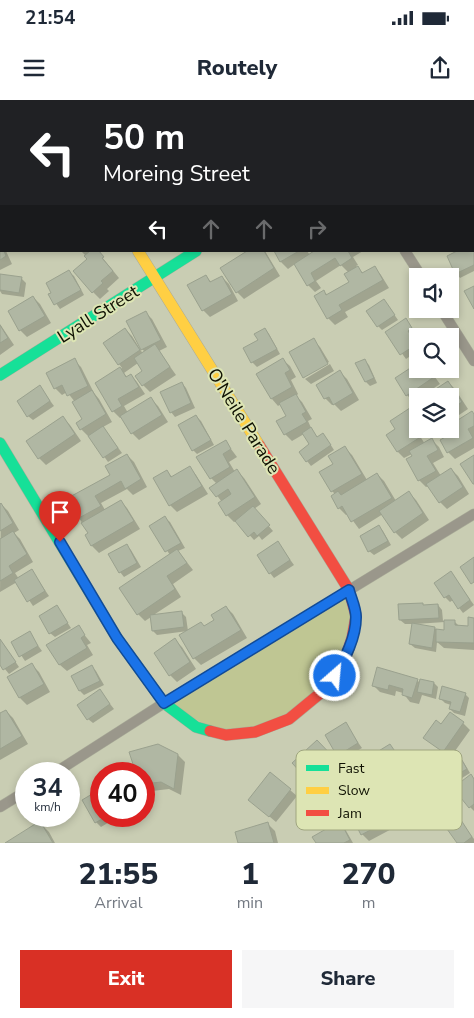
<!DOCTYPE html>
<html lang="en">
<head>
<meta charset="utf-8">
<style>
  :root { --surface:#fff; --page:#f6f6f7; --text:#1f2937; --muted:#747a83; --accent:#d93025 }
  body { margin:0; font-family:"Nunito Sans",sans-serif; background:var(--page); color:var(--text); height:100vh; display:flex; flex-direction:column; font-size:19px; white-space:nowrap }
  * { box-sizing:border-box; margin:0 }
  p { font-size:16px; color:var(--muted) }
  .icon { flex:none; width:28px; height:28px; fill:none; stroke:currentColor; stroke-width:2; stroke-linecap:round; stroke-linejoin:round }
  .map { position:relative; height:743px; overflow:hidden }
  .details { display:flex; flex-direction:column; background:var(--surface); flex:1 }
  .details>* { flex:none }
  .guide { position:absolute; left:0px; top:0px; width:475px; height:152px; box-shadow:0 2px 8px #0003; background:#202124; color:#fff; overflow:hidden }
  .controls { position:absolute; left:409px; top:168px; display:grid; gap:10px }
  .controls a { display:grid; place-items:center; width:50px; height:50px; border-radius:0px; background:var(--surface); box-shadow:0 2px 8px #0003; font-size:25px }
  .speed { position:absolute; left:15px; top:662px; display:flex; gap:10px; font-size:25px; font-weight:700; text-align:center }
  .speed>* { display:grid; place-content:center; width:65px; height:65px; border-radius:50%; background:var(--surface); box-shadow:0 2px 8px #0003; line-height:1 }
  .speed small { font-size:12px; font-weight:400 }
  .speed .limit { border:8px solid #d22; background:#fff; color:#111 }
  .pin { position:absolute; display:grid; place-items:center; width:42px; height:42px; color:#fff; margin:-51px -21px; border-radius:50% 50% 50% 0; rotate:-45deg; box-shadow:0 0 5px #0007 }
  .pin .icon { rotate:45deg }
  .me { position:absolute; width:55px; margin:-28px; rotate:27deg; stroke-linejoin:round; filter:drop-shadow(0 0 4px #0008) }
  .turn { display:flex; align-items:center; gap:18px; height:105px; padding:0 20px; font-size:22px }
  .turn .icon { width:65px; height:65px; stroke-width:2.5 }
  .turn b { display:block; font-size:35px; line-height:42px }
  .lanes { display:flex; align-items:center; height:48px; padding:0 20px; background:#0003; justify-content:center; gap:25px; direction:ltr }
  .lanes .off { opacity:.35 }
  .eta { display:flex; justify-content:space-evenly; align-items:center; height:85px; text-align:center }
  .eta b { font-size:30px; font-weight:800; line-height:35px }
  .button { display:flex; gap:10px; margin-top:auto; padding:10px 20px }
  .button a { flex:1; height:58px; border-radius:0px; background:var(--accent); color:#fff; font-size:20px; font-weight:800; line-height:58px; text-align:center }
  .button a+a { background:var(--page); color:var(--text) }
  .status { display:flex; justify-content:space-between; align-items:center; height:35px; padding:0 25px; background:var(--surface); direction:ltr }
  .status svg { height:14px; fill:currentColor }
  header { display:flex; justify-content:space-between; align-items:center; height:65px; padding:0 20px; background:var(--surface); font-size:22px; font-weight:800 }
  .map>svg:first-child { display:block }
  .green { fill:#bfc693 }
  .shadow { fill:#0003; fill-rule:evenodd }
  .building { fill:#b0b7a3; stroke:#9aa18e }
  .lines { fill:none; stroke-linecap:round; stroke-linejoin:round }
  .street-casing { stroke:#aaac99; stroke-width:11 }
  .fast-casing { stroke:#aaac99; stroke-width:12 }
  .slow-casing { stroke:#aaac99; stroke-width:12 }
  .jam-casing { stroke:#aaac99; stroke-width:12 }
  .street { stroke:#9a978b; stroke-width:10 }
  .fast { stroke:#16e098; stroke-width:11 }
  .slow { stroke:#ffcf43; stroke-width:11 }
  .jam { stroke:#f24e42; stroke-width:11 }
  .route-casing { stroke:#114b97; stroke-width:12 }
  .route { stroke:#1a73e8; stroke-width:9 }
  .labels { text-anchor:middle; stroke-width:4; stroke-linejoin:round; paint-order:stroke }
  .street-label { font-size:18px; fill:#0f1102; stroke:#dde5b4 }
  .key { fill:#dde5b4; stroke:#9fa57f; stroke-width:1 }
  .key-label { font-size:14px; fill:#0f1102 }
</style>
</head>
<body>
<div class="status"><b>21:54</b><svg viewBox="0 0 49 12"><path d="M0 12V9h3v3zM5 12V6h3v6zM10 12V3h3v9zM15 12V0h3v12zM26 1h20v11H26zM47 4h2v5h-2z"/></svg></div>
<header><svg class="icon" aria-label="menu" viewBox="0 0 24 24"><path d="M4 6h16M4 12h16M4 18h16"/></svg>Routely<svg class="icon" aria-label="share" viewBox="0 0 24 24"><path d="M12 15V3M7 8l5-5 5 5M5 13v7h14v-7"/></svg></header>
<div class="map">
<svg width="474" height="743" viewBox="0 0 474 743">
  <rect width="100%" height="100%" fill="#c9cdb3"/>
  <path class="green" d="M349 490 356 516 346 556 289 619 226 635 164 603Z"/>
  <path class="shadow" d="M91 0H117L118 1H89Z
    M373 0H411L409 1Z
    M0 28H1V49L0 47Z
    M1 77V118L0 117Z
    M0 142 1 151H6L12 164 0 170Z
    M474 146V171L460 178 456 173 474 151Z
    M81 151H97L119 178 107 189 109 191 100 199 93 192 89 159Z
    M249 151H265L280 176 244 199 237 192Z
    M275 151H307L310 155 316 151H363L353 157 358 165 356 166 364 174 375 168 381 175 389 188 345 212 348 217 335 225 328 218 324 192 328 195 350 183 349 173 341 165 316 181 321 188 315 192 308 185 295 164 288 169 281 162Z
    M69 172 74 176 84 195 60 209 50 195Z
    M0 175 21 178 26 183 24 197 2 194 0 191Z
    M206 176 212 183 222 177 229 184 238 201 210 217 203 210Z
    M33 197 40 204 51 223 27 237 20 230 9 212Z
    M384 200 398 220 382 230 378 226Z
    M145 212 152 219 167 247 159 251 176 275 150 292 143 285 144 272 138 263 124 273 127 277 131 275 137 282 145 294 124 306 128 313 151 299 158 306 168 322 139 340 132 333 122 317 120 318 113 311 96 283 122 268 119 264 125 229 132 236 143 254 145 252 142 249Z
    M406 220 416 233 411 236 418 245V251L406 259 387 233Z
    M0 224 14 245 0 255Z
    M265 229 269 234 280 254 257 267 252 262Z
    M313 240 320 247 329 262 305 276V278L290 253Z
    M74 260 81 267 94 293 99 299 112 322 103 327 122 353 108 362 89 335 88 336 81 329 83 319 75 302 67 292 62 295 55 288Z
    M283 260 290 266 296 277 291 280 298 294 296 296 302 302 312 319 308 321 312 330 318 338 327 339 334 350 311 366 307 361 311 344 304 334 292 341 285 334 288 316 281 304 278 306 272 299Z
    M364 260 369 265 377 283 370 286 366 282 357 264Z
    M330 264 334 271 311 284 305 279Z
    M418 269H429L440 284 422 296H418V299L414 302 407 295Z
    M340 272 347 279 359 300 341 311 334 304 332 305 325 298Z
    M448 282 455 289 468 309 450 321V296H427Z
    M182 283 186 288 195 308 175 317 171 312Z
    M40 287 54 306 33 320 28 316Z
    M418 312V328L416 330 425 344 432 340 439 347 444 357 433 363 441 376 451 369 458 376 469 394 447 409 440 402 429 386 426 387 419 380 412 354 404 358 398 352 387 335Z
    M474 315V348L455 359 448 352 449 337 444 329H450V326Z
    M196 316 201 321 214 345 197 354 193 350Z
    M63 318 70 325 81 341 46 365 39 358Z
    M225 341 237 357 229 362 235 372 237 371 244 378 261 404 254 409 273 431 262 440 259 436 254 440 237 421 234 422 227 415 219 404 222 402 211 388 217 384 211 378Z
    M345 348 352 355 367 380 377 374 384 381 396 401 409 393 416 400 429 420 402 439 395 432 383 414 359 429 348 414 346 415 339 408 336 395 332 391 334 364Z
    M127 355 134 362 147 387 133 395 127 389 101 403 105 410 120 401 127 408 140 429 99 453 92 446 87 436 89 434 68 400 111 375Z
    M190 368 196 375 208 394 177 412 170 405 167 371 173 378Z
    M1 404 8 411 19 430 14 433 20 439 33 462 15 473 19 479 32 471 49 496 33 506 17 482 0 492Z
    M165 418 170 422 185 448 178 451 193 470 173 484 181 497 152 516 181 512 186 517 188 531 157 535 153 531 151 517 145 521 138 514 121 489 170 455 151 426Z
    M379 427 383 431 391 445 374 455 369 451Z
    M278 443 294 465 274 478 270 473Z
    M127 446 131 450 141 467 124 477 120 472Z
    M451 473 474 505 463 513 453 500 450 502 445 497 436 483Z
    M422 504 425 506 438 505 442 510 443 521H454L460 527H469L474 519V550L444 548 437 542 436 552 415 548 410 544 414 524H405L400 520ZM445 522V531L437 530 435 528 415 524Z
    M57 507 71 528 55 537 50 533Z
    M226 507 233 514 247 538 201 565 194 558 205 527 216 520Z
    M78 527 91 543 87 545 93 555 67 571 60 565 48 545Z
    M29 533 42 551 25 561 13 543Z
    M0 539 19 567 9 574 0 563Z
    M175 540 182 547 196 569 177 582 170 575Z
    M32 565 39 572 50 592 27 605 20 598 9 578Z
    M92 567 96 571 104 585 84 595 80 591Z
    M417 580 420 583H434L438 587 436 599 422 595 419 604 410 602 403 593 396 591 395 596 380 592 373 585Z
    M100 591 114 609 93 623 88 619Z
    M465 594 469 598 465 616 454 613 450 609 451 605 445 603 440 598Z
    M6 611 13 618 28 644 0 660V615Z
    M463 623 470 630 455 651 460 656 470 673 454 683 450 678 451 663 446 655 425 637 441 626Z
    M345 624 362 648 343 659 338 655Z
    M317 641 347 673 324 695 294 663Z
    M394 650 410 674 400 681 396 677Z
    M178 655 185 662 181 695 169 689 152 691 145 684 144 674Z
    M433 678 440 685 448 699 369 741 362 734Z
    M474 679V711L470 707Z
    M144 689 149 697 144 700Z
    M290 690 297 696 276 722 250 700Z
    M99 691 101 693V716H116V718L101 727 96 722 84 700Z
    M126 716H135L129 720Z
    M460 721 474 739V743H458Z
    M40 723 49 732 55 743H7Z
    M340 723 344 727 353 743H317Z
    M268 724 275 731 278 743H240Z"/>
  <path class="building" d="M340 0H362L363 1H340Z
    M1 76V114H0V77Z
    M0 144 1 151H4L6 156 0 160Z
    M474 145V165L455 174 447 156 457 151H474Z
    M90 151H99L104 157 102 158 113 171 101 181 103 183 92 193 73 171 87 159 84 156Z
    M247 151H264L274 168 236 193 220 168Z
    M274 151H299L280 162Z
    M314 151H348L352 158 340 166 335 158 311 173 315 181 307 186 294 164Z
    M358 166 362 173 375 166 383 180 339 205 342 210 327 219 314 196 324 190 326 195 349 182 344 174Z
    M69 170 81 190 54 205 48 194 51 193 46 183Z
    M0 174 22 177 19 193 0 190Z
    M206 175 210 182 222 176 232 194 202 211 187 185Z
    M474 186V209L464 191Z
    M33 196 45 216 19 231 8 211Z
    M384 199 395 215 377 227 366 211Z
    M146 211 161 240 141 250 126 221Z
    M406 218 412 228 408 231 417 244 400 255 385 232Z
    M0 225 8 238 0 243Z
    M125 228 140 250 118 265 103 243Z
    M265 228 277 249 251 263 243 248 258 240 254 234Z
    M314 238 328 264 303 278 289 252Z
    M155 244 170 267 142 286 135 276 142 271 134 258Z
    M75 258 88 286 67 296 62 285 54 289 46 273Z
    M283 258 290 270 285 273 292 287 271 299 256 274Z
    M365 259 374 278 365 282 355 263Z
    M418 263V269H428L434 277 406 296 395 278Z
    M120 267 126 277 131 274 139 287 118 299 122 306 112 312 95 283Z
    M340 270 353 293 333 305 329 297 324 299 316 285Z
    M448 281 462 302 450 310V296H425Z
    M182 282 191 303 170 313 160 292Z
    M40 285 50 301 27 317 17 301Z
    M92 290 106 314 80 330 76 323 82 319 72 302Z
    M296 294 306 312 302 314 307 322 284 335 276 321 286 316 279 303Z
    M151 297 162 315 131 334 120 316Z
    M413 306 418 312V317L410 322 419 338 397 352 386 335 395 329 390 321Z
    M472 311 474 314V326L468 329 473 338 447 353 440 340 447 336 443 329H450V325Z
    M196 315 211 340 192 351 178 325Z
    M63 316 75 334 38 359 26 341Z
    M103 326 118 348 103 358 88 336Z
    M311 327 317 337 323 333 331 345 306 362 299 352 309 344 302 333Z
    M432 338 438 350 427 356 436 371 418 381 406 359 412 356 409 351Z
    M226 340 231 349 223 354 230 367 210 379 196 357Z
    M345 346 362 374 331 392 319 372 333 364 328 356Z
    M127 354 141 379 125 389 121 381 95 396 101 406 77 419 66 399 110 375 105 366Z
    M474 355V384H473L460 364Z
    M190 366 202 386 169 406 153 378 167 370 171 377Z
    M451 368 463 387 439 403 426 384Z
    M237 369 255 397 226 416 218 403 231 394 228 389 216 397 209 388Z
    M377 373 392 398 351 422 342 406 338 409 331 396 338 391 341 395Z
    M409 391 423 413 394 433 379 411Z
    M121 400 134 421 91 446 85 435 88 433 81 423Z
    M1 403 13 423 0 431V404Z
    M253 406 270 425 257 436 254 432 248 437 235 421Z
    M165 416 181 443 165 452 149 426Z
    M379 425 388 441 368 452 360 436Z
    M13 431 27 454 9 466 13 473 0 481V439Z
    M278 441 290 460 269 474 257 455Z
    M127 444 137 463 119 473 108 454Z
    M177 449 187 463 167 476 175 489 137 515 119 488Z
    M474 457V482L471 484 460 467Z
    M32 469 45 491 27 502 14 480Z
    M451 471 470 500 458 509 449 495 444 498 434 483Z
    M423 503V505L438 504 439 518 399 520 398 504Z
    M57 505 68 523 49 534 39 516Z
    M226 506 241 530 193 559 179 535 201 522 204 526 214 520 211 515Z
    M182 511 184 527 152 531 150 515Z
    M468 517 474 518V543L436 542V529L444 530V520H455V525L468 526Z
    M412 523 435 527 432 548 409 544Z
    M79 525 85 535 81 538 87 548 59 565 46 545Z
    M30 531 38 546 19 557 11 542Z
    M175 538 190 562 169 576 154 553Z
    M0 539 16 562 3 570 0 565Z
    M32 563 44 584 19 598 7 577Z
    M92 565 100 581 79 591 71 576Z
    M377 567 418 579 412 598 402 595 403 589 389 585 388 590 372 586Z
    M420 579 434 582 432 595 417 592Z
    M442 586 466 593 460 612 449 609 451 602 439 599Z
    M100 589 110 604 87 620 77 605Z
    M6 610 22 636 0 649V613Z
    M450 612 464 622 443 652 423 638 436 620 441 624Z
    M346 622 358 643 337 656 325 635Z
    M317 640 341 665 316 689 292 663Z
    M158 644 178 654 174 689 161 682 144 684V674H141L133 664 129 652Z
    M390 644 407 669 395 677 377 652Z
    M456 650 467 669 449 679 442 667 449 663 445 656Z
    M130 668 133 674H121Z
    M270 672 291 689 269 717 248 700Z
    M471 674 474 679V704L469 708 453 688Z
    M433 676 442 692 361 735 353 719Z
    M99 690 101 693V716H107L95 723 82 700Z
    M461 720 472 737 464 743H457L447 729Z
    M40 721 53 743H5Z
    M340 721 350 740 344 743H316L312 737Z
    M268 722 274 743H238L235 732Z"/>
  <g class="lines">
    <g class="street-casing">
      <path id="street" d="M42 0 43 1
        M310 0V1
        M435 1 437 0
        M405 151 421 176
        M441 209 474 261
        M53 674 164 603 474 414
        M0 707 26 691"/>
    </g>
    <g class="fast-casing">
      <path id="fast" d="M0 275 196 151
        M0 343 117 538 164 603 196 627 210 631"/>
    </g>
    <g class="slow-casing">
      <path id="slow" d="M138 151 259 345"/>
    </g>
    <g class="jam-casing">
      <path id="jam" d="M210 631 226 635 255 632 289 619 323 591 335 576 346 556 352 538 356 516 349 490 259 345"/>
    </g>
    <use href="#street" class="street"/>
    <use href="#fast" class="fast"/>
    <use href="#slow" class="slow"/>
    <use href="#jam" class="jam"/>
  </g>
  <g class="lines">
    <g class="route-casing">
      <path id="route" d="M60 442 117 538 164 603 349 490C351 498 356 508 356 517 356 538 345 558 335 576"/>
    </g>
    <use href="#route" class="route"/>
  </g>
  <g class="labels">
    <g class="street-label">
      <text transform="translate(98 214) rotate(-32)" y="6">Lyall Street</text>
      <text transform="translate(244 321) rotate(58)" y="6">O'Neile Parade</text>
    </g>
  </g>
  <rect x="296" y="650" width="166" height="80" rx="8" class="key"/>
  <rect x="306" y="665" width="23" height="6" fill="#16e098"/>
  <rect x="306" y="687" width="23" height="7" fill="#ffcf43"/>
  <rect x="306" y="710" width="23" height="6" fill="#f24e42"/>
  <g class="key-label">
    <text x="338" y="673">Fast</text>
    <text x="338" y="695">Slow</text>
    <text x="338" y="718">Jam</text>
  </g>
</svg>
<div class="controls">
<a><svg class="icon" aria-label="sound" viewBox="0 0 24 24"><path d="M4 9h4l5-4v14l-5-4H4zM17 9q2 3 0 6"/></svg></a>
<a><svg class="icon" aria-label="search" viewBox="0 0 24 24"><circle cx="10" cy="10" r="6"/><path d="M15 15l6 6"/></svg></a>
<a><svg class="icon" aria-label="layers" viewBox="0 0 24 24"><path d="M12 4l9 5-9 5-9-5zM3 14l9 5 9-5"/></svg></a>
</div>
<div class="speed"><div>34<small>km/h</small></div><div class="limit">40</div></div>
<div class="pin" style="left:60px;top:442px;background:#d93025"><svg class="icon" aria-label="arrive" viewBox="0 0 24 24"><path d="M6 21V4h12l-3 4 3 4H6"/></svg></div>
<svg class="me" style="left:335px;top:576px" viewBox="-20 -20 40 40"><circle r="17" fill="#1a73e8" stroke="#fff" stroke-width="3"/><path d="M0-11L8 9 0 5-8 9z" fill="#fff"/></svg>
<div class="guide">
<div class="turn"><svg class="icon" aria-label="left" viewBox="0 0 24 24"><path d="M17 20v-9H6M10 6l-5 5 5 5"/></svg><div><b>50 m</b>Moreing Street</div></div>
<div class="lanes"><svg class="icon" aria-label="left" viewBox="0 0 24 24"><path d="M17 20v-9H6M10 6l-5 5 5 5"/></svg><svg class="icon off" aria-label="ahead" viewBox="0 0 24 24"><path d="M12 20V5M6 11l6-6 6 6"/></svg><svg class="icon off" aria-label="ahead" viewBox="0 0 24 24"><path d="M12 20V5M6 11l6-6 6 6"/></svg><svg class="icon off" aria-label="right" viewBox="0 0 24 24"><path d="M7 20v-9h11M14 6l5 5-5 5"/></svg></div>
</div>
</div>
<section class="details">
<div class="eta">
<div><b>21:55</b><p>Arrival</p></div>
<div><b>1</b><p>min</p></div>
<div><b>270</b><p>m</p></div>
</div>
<div class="button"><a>Exit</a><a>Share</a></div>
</section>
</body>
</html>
